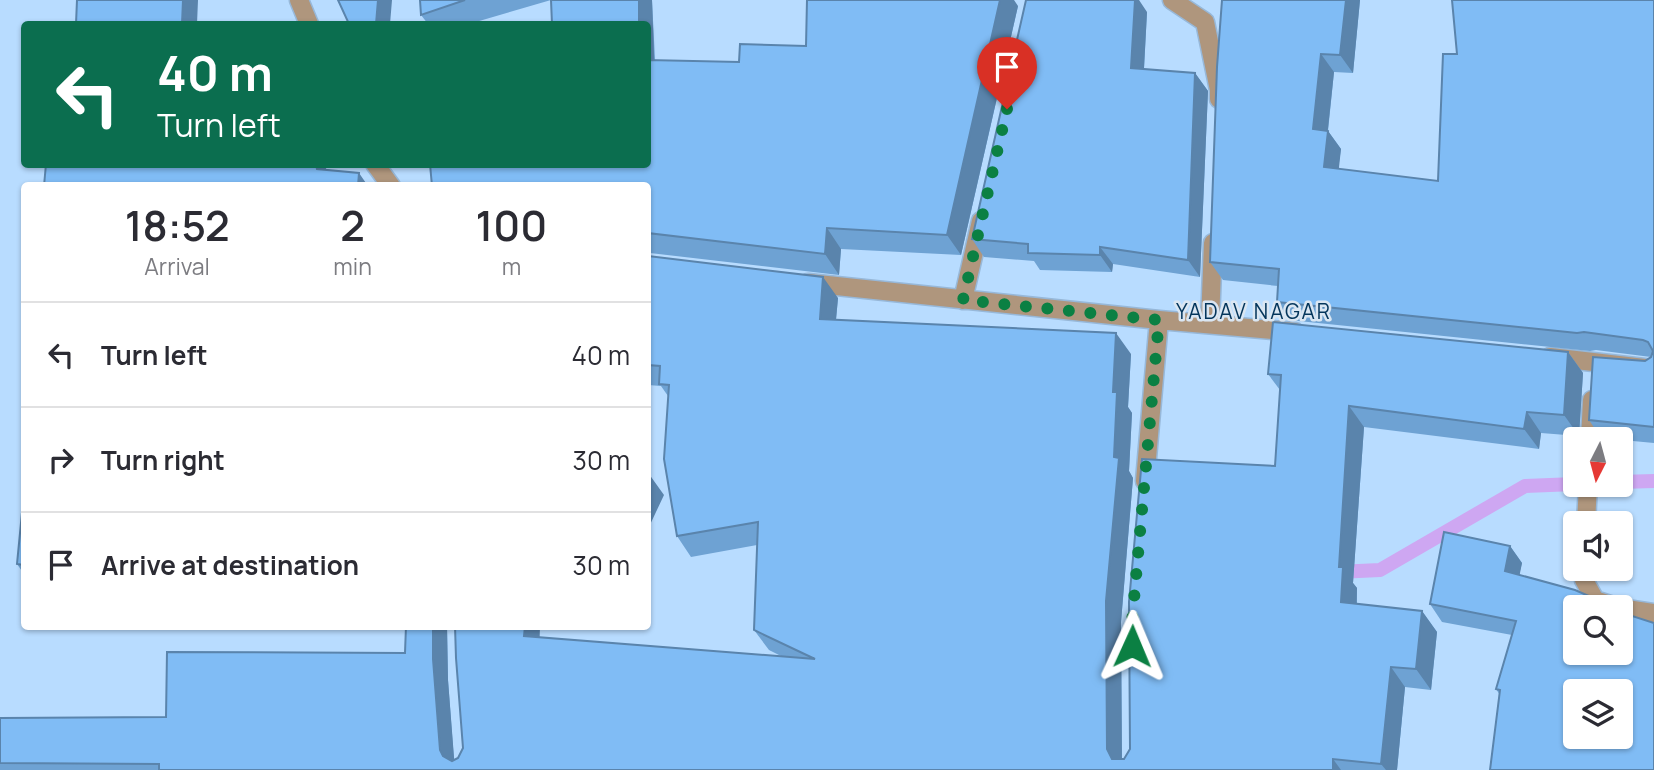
<!DOCTYPE html>
<html lang="en">
<head>
<meta charset="utf-8">
<style>
  :root { --surface:#fff; --page:#f7f7f7; --text:#2b2b33; --muted:#7c7c81; --line:#e1e1e2 }
  body { margin:0; font-family:Manrope,sans-serif; background:var(--page); color:var(--text); height:100vh; display:flex; flex-direction:column; font-size:26px; white-space:nowrap }
  * { box-sizing:border-box; margin:0 }
  p { font-size:23px; color:var(--muted) }
  .icon { flex:none; width:38px; height:38px; fill:none; stroke:currentColor; stroke-width:2; stroke-linecap:round; stroke-linejoin:round }
  .map { position:relative; flex:1; overflow:hidden }
  .side { position:absolute; left:21px; top:182px; width:630px; height:448px; display:flex; flex-direction:column; background:var(--surface); border-radius:7px; box-shadow:0 2px 5px #0004 }
  .side>* { flex:none }
  .hud { position:absolute; left:21px; top:21px; width:630px; height:147px; border-radius:7px; box-shadow:0 2px 5px #0004; background:#0b6e4f; color:#fff; overflow:hidden }
  .needle { width:46px; rotate:186deg }
  .tools { position:absolute; left:1563px; top:427px; display:grid; gap:14px }
  .tools a { display:grid; place-items:center; width:70px; height:70px; border-radius:7px; background:var(--surface); box-shadow:0 2px 5px #0004; font-size:35px }
  .pin { position:absolute; display:grid; place-items:center; width:60px; height:60px; color:#fff; margin:-72px -30px; border-radius:50% 50% 50% 0; rotate:-45deg; box-shadow:0 0 7px #0007 }
  .pin .icon { rotate:45deg }
  .me { position:absolute; width:77px; margin:-38px; rotate:1deg; stroke-linejoin:round; filter:drop-shadow(0 0 5px #0008) }
  .turn { display:flex; align-items:center; gap:24px; height:147px; padding:0 21px; font-size:32px }
  .turn .icon { width:91px; height:91px; stroke-width:2.5 }
  .turn b { display:block; font-size:49px; line-height:60px }
  .eta { display:flex; justify-content:space-evenly; align-items:center; height:119px; text-align:center }
  .eta b { font-size:42px; font-weight:600; line-height:49px }
  ul { padding:0; list-style:none }
  li { display:flex; align-items:center; gap:21px; height:105px; padding:0 21px; border-top:2px solid var(--line) }
  li div { flex:1 }
  li b { display:block; font-size:26px }
  li em { font-style:normal }
  .map>svg:first-child { display:block }
  .lines { fill:none; stroke-linecap:round; stroke-linejoin:round }
  .stream { stroke:#cea7f2; stroke-width:14 }
  .minor-casing { stroke:#97b8d9; stroke-width:21 }
  .minor { stroke:#af967d; stroke-width:18 }
  .wall { fill:#6ea2d3 }
  .shaded-wall { fill:#5a84ac }
  .building { fill:#80bcf5; stroke:#5a84ac; stroke-width:2; fill-rule:evenodd }
  .route { stroke:#0b8043; stroke-width:12; stroke-dasharray:0 21.6 }
  .labels { text-anchor:middle; stroke-width:5; stroke-linejoin:round; paint-order:stroke }
  .neighbourhood-label { font-size:21px; letter-spacing:2px; fill:#04355b; stroke:#dae6f2 }
</style>
</head>
<body>
<div class="map">
<svg width="1654" height="770" viewBox="0 0 1654 770">
  <rect width="100%" height="100%" fill="#b8dcff"/>
  <g class="lines">
    <path class="stream" d="M1620 482 1654 481
      M1337 572 1380 570 1525 486 1575 484"/>
    <g class="minor-casing">
      <path id="minor" d="M299 0 309 24
        M1172 0 1205 22 1219 90V99
        M375 164 391 186
        M808 283 1159 320 1295 332
        M963 300 981 221
        M1210 323 1213 243
        M1550 357 1654 369
        M1590 439 1592 400
        M1145 481 1159 320
        M1586 523 1588 485
        M1585 569 1584 580 1595 600 1616 607
        M1620 608 1654 613"/>
    </g>
    <use href="#minor" class="minor"/>
  </g>
  <path class="wall" d="M420 0H652L655 60 739 62 806 46 1018 6 961 255 841 249 839 275 650 253 648 254V164L551 0 469 24H428L421 15Z
    M1222 0H1360L1353 73 1334 72 1328 131 1341 149 1338 169 1438 181 1457 54 1654 0V443L1601 438 1589 420 1651 357 1596 350 1590 351 1289 320 1277 302 1278 286 1223 280 1210 262Z
    M1147 12 1144 69 1195 73 1208 91 1200 277 1113 264 1112 272 1040 270 1034 261 984 257 972 239Z
    M648 256 838 298 836 320 1131 354 1128 407 1132 413 1129 471 1133 478 1121 622 1122 759H1124L1130 749 1275 466 1280 390 1268 374 1568 352 1583 373 1579 436 1541 433 1539 449 1364 427 1353 583 1357 588V604L1422 611 1437 632 1431 690 1405 687 1397 770H0V718L166 717 405 653 406 626H447L448 680 454 760 458 758 539 637 781 656 769 650 754 630 757 545 691 557 677 536 668 396 661 386 648 385Z
    M24 492V574L17 564Z
    M1510 546 1522 563 1519 575 1575 590 1500 695 1496 689 1512 635 1442 622 1430 604Z"/>
  <path class="shaded-wall" d="M183 0H198L197 24H182Z
    M378 0H392L390 24H376Z
    M639 0H652L655 81 648 70V24H639Z
    M1000 0H1014L1018 6 961 255 947 235Z
    M1135 0H1139L1147 12 1143 86 1131 68Z
    M1346 0H1360L1353 73 1340 55Z
    M1321 54 1334 72 1326 147 1313 129Z
    M1195 73 1208 91 1200 277 1188 260Z
    M1328 131 1341 149 1337 185 1324 167Z
    M316 164H325L330 186 317 169Z
    M359 173 368 186H358Z
    M827 228 841 249 839 275 825 254Z
    M1100 247 1113 264 1112 272 1100 255Z
    M823 277 838 298 834 340 820 319Z
    M1116 333 1131 354 1128 407 1132 413 1129 471 1133 478 1121 622 1122 770 1112 759 1107 749 1106 601 1114 457 1113 392Z
    M1568 352 1583 373 1579 436 1564 415Z
    M1349 406 1364 427 1353 583 1357 588 1356 623 1341 602 1339 567Z
    M1527 412 1541 433 1539 449 1524 429Z
    M649 474 664 495 648 529V478Z
    M1510 546 1522 563 1517 588 1505 571Z
    M1422 611 1437 632 1431 690 1416 669Z
    M433 626H447L448 680 455 770 443 756 440 750 433 659Z
    M525 626H540L539 657 524 636Z
    M1391 667 1405 687 1397 770H1386L1381 764Z
    M1333 759 1341 770H1333Z"/>
  <path class="building" d="M77 0H183L182 24H76Z
    M338 0H378L376 24H349Z
    M420 0H465L421 15Z
    M551 0H639V24H552Z
    M807 0H1000L947 235 827 228 825 254 648 233V186H432L430 164H648V60L739 62 740 44 806 46Z
    M1026 0H1135L1131 68 1195 73 1188 260 1100 247V255L1028 253V244L972 239Z
    M1222 0H1346L1340 55 1321 54 1313 129 1328 131 1324 167 1438 181 1443 54H1457L1452 0H1654V427L1589 420 1593 357 1645 361 1651 357 1653 351 1648 342 1643 340 1584 332 1577 333 1277 302 1279 269 1210 262 1217 67Z
    M46 164H316L317 169 359 173 358 186H44Z
    M648 256 823 277 820 319 1116 333 1113 392H1117L1114 457 1119 458 1106 601 1107 749 1112 759H1124L1130 749 1129 602 1142 459 1275 466 1281 375 1268 374 1273 322 1568 352 1564 415 1527 412 1524 429 1349 406 1339 567H1343L1341 602 1422 611 1416 669 1391 667 1381 764 1333 759V770H159V764L0 763V718L166 717 167 652 405 653 406 626H433V659L440 750 443 756 452 761 458 758 463 748 456 658 455 626H525L524 636 815 659 754 630 758 522 677 536 664 459 669 385 659 384 660 366 648 365Z
    M24 492V565L17 564Z
    M1444 532 1510 546 1505 571 1575 590 1598 600 1596 604 1605 607H1575V653H1620V612L1654 623V770H1490L1500 690 1496 689 1516 621 1430 604ZM1575 691H1620V737H1575Z"/>
  <g class="lines">
    <path class="route" d="M1007 109 963 300 1159 320 1132 622V646"/>
  </g>
  <g class="labels">
    <g class="neighbourhood-label">
      <text x="1254" y="319">YADAV NAGAR</text>
    </g>
  </g>
</svg>
<div class="tools">
<a><svg class="needle" viewBox="-14 -14 28 28"><path d="M0-13l5 13h-10z" fill="#e53935"/><path d="M0 13l5-13h-10z" fill="#7c7c81"/></svg></a>
<a><svg class="icon" aria-label="sound" viewBox="0 0 24 24"><path d="M4 9h4l5-4v14l-5-4H4zM17 9q2 3 0 6"/></svg></a>
<a><svg class="icon" aria-label="search" viewBox="0 0 24 24"><circle cx="10" cy="10" r="6"/><path d="M15 15l6 6"/></svg></a>
<a><svg class="icon" aria-label="layers" viewBox="0 0 24 24"><path d="M12 4l9 5-9 5-9-5zM3 14l9 5 9-5"/></svg></a>
</div>
<div class="pin" style="left:1007px;top:109px;background:#d93025"><svg class="icon" aria-label="arrive" viewBox="0 0 24 24"><path d="M6 21V4h12l-3 4 3 4H6"/></svg></div>
<svg class="me" style="left:1132px;top:646px" viewBox="-20 -20 40 40"><path d="M0-17L14 15 0 8-14 15z" fill="#0b8043" stroke="#fff" stroke-width="4"/></svg>
<div class="hud">
<div class="turn"><svg class="icon" aria-label="left" viewBox="0 0 24 24"><path d="M17 20v-9H6M10 6l-5 5 5 5"/></svg><div><b>40 m</b>Turn left</div></div>
</div>
<section class="side">
<div class="eta">
<div><b>18:52</b><p>Arrival</p></div>
<div><b>2</b><p>min</p></div>
<div><b>100</b><p>m</p></div>
</div>
<ul>
<li><svg class="icon" aria-label="left" viewBox="0 0 24 24"><path d="M17 20v-9H6M10 6l-5 5 5 5"/></svg><div><b>Turn left</b></div><em>40 m</em></li>
<li><svg class="icon" aria-label="right" viewBox="0 0 24 24"><path d="M7 20v-9h11M14 6l5 5-5 5"/></svg><div><b>Turn right</b></div><em>30 m</em></li>
<li><svg class="icon" aria-label="arrive" viewBox="0 0 24 24"><path d="M6 21V4h12l-3 4 3 4H6"/></svg><div><b>Arrive at destination</b></div><em>30 m</em></li>
</ul>
</section>
</div>
</body>
</html>
